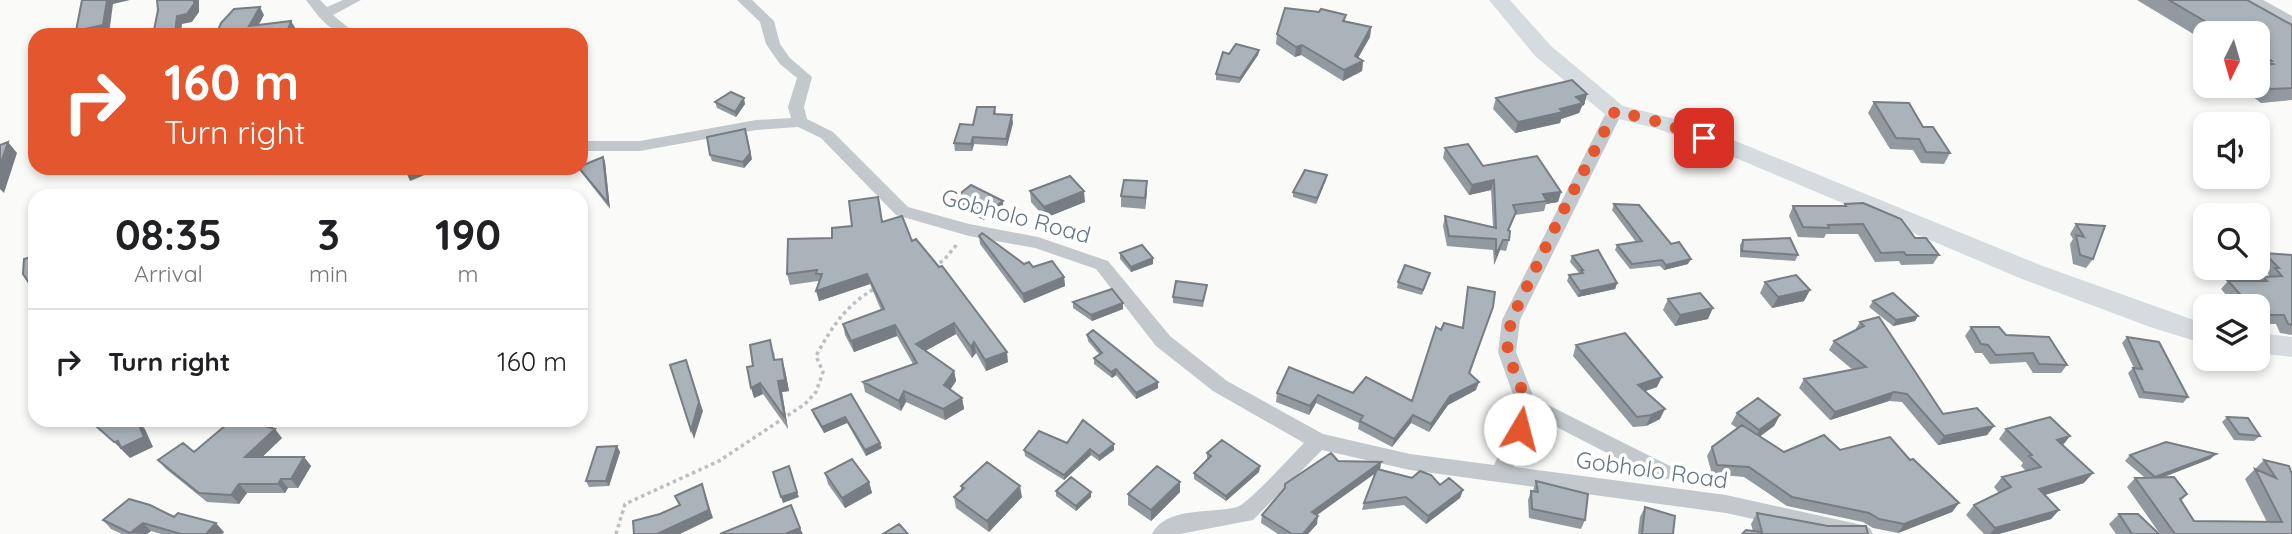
<!DOCTYPE html>
<html lang="en">
<head>
<meta charset="utf-8">
<style>
  :root { --surface:#fff; --page:#f6f6f6; --text:#202124; --muted:#757577; --line:#e0e0e0 }
  body { margin:0; font-family:Quicksand,sans-serif; background:var(--page); color:var(--text); height:100vh; display:flex; flex-direction:column; font-size:26px; white-space:nowrap }
  * { box-sizing:border-box; margin:0 }
  p { font-size:23px; color:var(--muted) }
  .icon { flex:none; width:38px; height:38px; fill:none; stroke:currentColor; stroke-width:2; stroke-linecap:round; stroke-linejoin:round }
  .map { position:relative; flex:1; overflow:hidden }
  .drawer { position:absolute; left:28px; top:189px; width:560px; height:238px; display:flex; flex-direction:column; background:var(--surface); border-radius:21px; box-shadow:0 4px 10px #0003 }
  .drawer>* { flex:none }
  .hud { position:absolute; left:28px; top:28px; width:560px; height:147px; border-radius:21px; box-shadow:0 4px 10px #0003; background:#e4572e; color:#fff; overflow:hidden }
  .needle { width:46px; rotate:185deg }
  .controls { position:absolute; left:2193px; top:21px; display:grid; gap:14px }
  .controls a { display:grid; place-items:center; width:77px; height:77px; border-radius:14px; background:var(--surface); box-shadow:0 4px 10px #0003; font-size:35px }
  .pin { position:absolute; display:grid; place-items:center; width:60px; height:60px; color:#fff; margin:-30px; border-radius:14px; box-shadow:0 4px 10px #0006 }
  .me { position:absolute; width:77px; margin:-38px; rotate:8deg; stroke-linejoin:round; filter:drop-shadow(0 0 5px #0008) }
  .turn { display:flex; align-items:center; gap:24px; height:147px; padding:0 21px; font-size:32px }
  .turn .icon { width:91px; height:91px; stroke-width:2.5 }
  .turn b { display:block; font-size:49px; line-height:60px }
  .eta { display:flex; justify-content:space-evenly; align-items:center; height:119px; text-align:center }
  .eta b { font-size:42px; font-weight:700; line-height:49px }
  ul { padding:0; list-style:none }
  li { display:flex; align-items:center; gap:21px; height:105px; padding:0 21px; border-top:2px solid var(--line) }
  li div { flex:1 }
  li b { display:block; font-size:26px }
  li em { font-style:normal }
  .map>svg:first-child { display:block }
  .lines { fill:none; stroke-linecap:round; stroke-linejoin:round }
  .path { stroke:#bbbfc2; stroke-width:3.5; stroke-dasharray:3.5 3.5; stroke-linecap:butt }
  .street { fill:#c3c8cc; fill-rule:evenodd }
  .secondary { fill:#d6dbdf; fill-rule:evenodd }
  .wall { fill:#929a9f }
  .shaded-wall { fill:#777d82 }
  .building { fill:#aab3b9; stroke:#777d82; stroke-width:2 }
  .route { stroke:#e4572e; stroke-width:12; stroke-dasharray:0 21.6 }
  .labels { text-anchor:middle; stroke-width:7; stroke-linejoin:round; paint-order:stroke }
  .street-label { font-size:23px; fill:#657683; stroke:#fff }
</style>
</head>
<body>
<div class="map">
<svg width="2292" height="534" viewBox="0 0 2292 534">
  <rect width="100%" height="100%" fill="#fafaf8"/>
  <g class="lines">
    <path class="path" d="M933 265 943 261 958 243
      M616 534 625 504 719 461 805 404 816 392 823 372 816 356C831 328 846 305 874 289"/>
    <path class="street" d="M306 0H320L327 7 343 0H361L333 15 357 35C331 35 321 20 306 0Z
      M737 0H752L774 21 780 44 790 58 812 77 804 107 807 119 833 132 908 207 969 224 1038 237 1108 261 1170 336 1227 381 1323 434 1410 454 1494 465 1510 429 1516 403 1498 352 1502 320 1607 111 1610 108H1620L1623 111 1520 320 1516 352 1534 398 1670 466 1673 472 1670 478 1663 480 1656 478 1533 415 1514 467 1726 495 1862 525 1870 528 1873 534H1821L1726 513 1410 470 1322 450 1253 520 1180 534H1152C1166 506 1212 514 1237 507 1249 503 1292 455 1304 443L1213 391 1156 346 1096 269 1035 248 969 236 896 215 821 138 798 127 756 130 640 151H581V141H640L756 120 791 118 788 107 797 78 780 64 766 44 760 22Z
      M2246 0H2263L2292 16V26Z"/>
    <path class="secondary" d="M1489 0H1510L1551 46 1623 106 1671 118 1733 140 2040 265 2205 324V344L2150 327 2022 279 1717 150 1655 128 1607 116 1535 56Z
      M2258 333 2292 337V357L2258 353Z"/>
  </g>
  <path class="wall" d="M2137 0H2247L2292 25V100L2261 103 2239 86H2258V33H2205V41Z
    M1346 15 1345 21 1371 27 1370 37 1358 58 1363 61 1362 71 1343 81 1301 55 1295 57 1276 44 1277 34Z
    M1259 50 1258 55 1239 83 1216 80V74L1229 54Z
    M1587 94 1584 105 1582 106 1579 113 1561 119 1560 123 1515 133 1493 109 1496 98Z
    M715 102 745 104 736 117 717 108Z
    M1874 102 1950 153 1944 164 1921 163 1913 150 1890 149 1868 113Z
    M995 107 996 114 1013 123 1007 146 974 144 972 151H955L954 143Z
    M1445 148 1483 166 1561 192 1558 202 1546 204 1544 211 1515 215 1509 231V240L1506 251 1500 250 1494 265 1493 250 1447 246 1443 226 1445 216 1493 227 1491 190 1469 195 1443 158Z
    M710 155 752 159 744 168 712 161Z
    M603 157 605 162 610 209 581 172 579 168Z
    M1327 175 1326 180 1316 204 1293 197V192Z
    M1030 191 1085 202 1045 218 1031 202Z
    M1147 192 1145 209 1121 207V196Z
    M952 200 1003 201V207L984 220 953 206Z
    M1614 204 1671 244 1688 264 1664 270 1660 266 1630 269 1615 250 1617 245 1636 242 1612 210Z
    M1845 204 1915 238 1939 255 1933 264 1901 265 1899 261 1875 262 1858 234H1826L1824 238 1798 237 1789 216 1793 206H1843Z
    M883 222 912 241 1008 362 986 371 976 353 972 358 956 334 925 351 954 371 956 381 950 390 962 398 964 409 945 420 906 402 901 411 865 392 863 382 913 364 897 336 854 352 845 335 843 324 881 310 870 284 819 301 818 281 790 285 787 274 832 238Z
    M2076 224 2105 226 2093 259 2086 268 2073 264 2070 244 2073 239 2070 234Z
    M979 236 1024 264 1064 277 1065 286 1024 303 980 244Z
    M1743 240 1798 255 1795 261 1740 257V245Z
    M1120 253 1153 258V264L1131 272 1120 259Z
    M2264 253 2292 255V335L2280 333 2276 324H2258V306H2236L2221 289 2228 281H2259L2263 277H2268L2269 275 2258 262Z
    M1572 256 1617 283 1615 289 1578 297 1567 281 1569 275 1580 274 1570 262Z
    M1430 273 1422 295 1397 288 1398 282Z
    M1765 282 1810 290 1804 301 1772 308 1760 293Z
    M1207 285 1203 307 1173 303V297Z
    M1468 287 1490 315 1470 374 1476 390 1448 405 1429 432 1411 423 1392 447 1358 429 1359 423 1316 403 1309 415 1276 402 1277 393H1353L1412 401 1441 330 1462 328Z
    M1668 299 1708 319 1675 326 1663 310Z
    M1873 301 1918 316 1915 321 1893 326 1869 307Z
    M1073 302 1123 303V309L1092 321 1073 308Z
    M1860 322 1943 414 1994 426 1987 435 1938 445 1902 402 1889 401 1830 420 1799 388 1804 379 1853 370 1829 350 1834 341 1855 330Z
    M1971 327 2006 335 2067 365 2061 373H2033L2026 362 1990 364 1982 353H1975L1965 336Z
    M1087 335 1158 382V388L1136 399 1116 375 1112 378 1094 364V358L1099 354 1088 341Z
    M2127 337 2188 397 2183 403 2139 398 2128 373 2133 368H2134L2122 343Z
    M1576 345 1657 387 1645 391 1660 419 1646 426 1633 427 1573 356Z
    M774 351 775 360 785 370 789 391 782 392 788 429 763 394 754 398Z
    M851 394 882 448 866 456 847 423 824 433 814 416 812 410Z
    M1737 413 1780 415 1774 426 1760 436 1784 452 1840 450 1910 460 1959 503 1952 512 1898 533 1873 528 1863 522 1787 506 1744 477 1712 474 1707 456 1712 447 1737 428 1731 424Z
    M2227 417 2260 436 2254 441 2234 440 2222 422Z
    M2006 429 2070 436 2063 445 2084 483 2045 495 2059 510 2051 519 1999 534H1984L1966 515 1974 505 1999 493 1994 487 2002 477 2026 471 2021 466 2023 463 1999 439Z
    M282 438 262 457H304L311 466 298 488H288L285 493H247L239 504 207 502 166 469 158 460 194 452Z
    M1067 443 1114 450 1099 461 1091 455 1064 480 1025 456 1024 450Z
    M617 446 620 452 609 486 589 487 586 481Z
    M1207 453 1260 466 1259 472 1226 501 1194 479V473L1207 459Z
    M2216 454 2210 459 2164 477 2187 494 2181 501 2194 521 2267 522 2245 479 2264 460 2289 466 2292 534H2160L2127 487 2135 478 2144 477 2125 461 2130 455Z
    M1338 461 1381 462 1380 469 1463 490 1460 498 1426 524 1404 505 1362 510 1364 503 1375 473 1317 515V524L1308 534H1278L1261 523 1262 515 1284 489 1285 484Z
    M825 473 869 482 872 493 845 508 828 484Z
    M1536 481 1585 520 1581 529 1529 518 1528 500 1531 491H1533Z
    M961 486 1022 497 989 532 956 508 954 497 961 490Z
    M1056 491 1091 492V497L1076 511 1056 496Z
    M1180 492 1151 521 1128 505V494Z
    M1645 507 1673 534H1638L1640 517Z
    M1757 513 1868 534H1742L1753 531 1751 524Z
    M2119 514 2159 534H2116L2109 524Z
    M174 517 224 532 222 534H161L151 531 147 534H122L111 529 103 520Z"/>
  <path class="shaded-wall" d="M107 0H130L113 4 109 34 102 35H79L76 31Z
    M194 0H199V12L192 22 182 24 181 35H164L177 16Z
    M260 7 264 15 254 34 249 26Z
    M291 21 296 29 293 35H286Z
    M1371 27 1370 37 1354 65 1363 61 1362 71 1343 81 1344 70 1355 56Z
    M1302 45 1301 55 1295 57 1296 47Z
    M1259 50 1258 55 1239 83 1240 78Z
    M1587 94 1584 105 1582 106 1579 113 1561 119 1560 123 1515 133 1518 122 1560 109 1576 97Z
    M585 98 587 103 581 106V99Z
    M744 98 745 104 736 117 735 112Z
    M1012 115 1013 123 1007 146 1006 139Z
    M747 135 752 159 744 168 743 162Z
    M973 137 974 144 972 151 971 144Z
    M8 142 17 153 4 193 0 189V166Z
    M603 157 605 162 610 209 608 203Z
    M415 168H431L432 172 410 181 406 172Z
    M1327 175 1326 180 1316 204 1317 198Z
    M1494 180 1491 190 1469 195 1472 185Z
    M1147 181V192L1145 209V198Z
    M1084 191 1085 202 1045 218 1044 207Z
    M1561 192 1558 202 1546 204 1547 201 1543 194Z
    M1003 201V207L984 220 983 215Z
    M1503 240 1500 250 1494 265 1496 255Z
    M1153 258V264L1131 272V267Z
    M1691 259 1688 264 1664 270 1666 265Z
    M867 274 870 284 819 301 816 291Z
    M1064 277 1065 286 1024 303 1023 294Z
    M1617 283 1615 289 1578 297 1580 291Z
    M1810 290 1804 301 1772 308 1778 297Z
    M1123 303V309L1092 321 1091 315Z
    M1713 308 1708 319 1675 326 1680 315Z
    M1918 316 1915 321 1893 326 1896 320Z
    M954 323 956 334 918 355 916 344Z
    M895 325 897 336 854 352 851 341Z
    M974 342 976 353 972 358 971 347Z
    M1007 352 1008 362 986 371 985 360Z
    M782 359 785 370 789 391 782 392 788 429 785 418 778 381Z
    M689 369 703 411 694 439 691 430Z
    M1116 369V375L1112 378 1111 372Z
    M954 371 956 381 946 396 944 385Z
    M1662 377 1657 387 1634 395 1638 385Z
    M1158 382V388L1136 399V393Z
    M1479 382 1476 390 1448 405 1429 432 1431 424 1450 396Z
    M760 383 763 394 754 398 751 388Z
    M904 391 906 402 901 411 899 401Z
    M1894 392 1889 401 1830 420 1835 412Z
    M1318 395 1316 403 1309 415 1310 406Z
    M962 398 964 409 945 420 943 409Z
    M1665 409 1660 419 1646 426 1651 415Z
    M1413 415 1411 423 1392 447 1394 439Z
    M1780 415 1774 426 1754 441 1759 430Z
    M845 417 847 423 824 433 822 427Z
    M137 420 145 429 153 447 130 458 114 442Z
    M1994 426 1987 435 1938 445 1944 436Z
    M275 429 282 438 252 467 245 457Z
    M2070 436 2062 446 2057 440Z
    M880 443 882 448 866 456 865 450Z
    M1114 444V450L1099 461V456Z
    M617 446 620 452 609 486 606 481Z
    M1090 449 1091 455 1064 480V475Z
    M2216 454 2210 459 2150 482 2155 477Z
    M304 457 311 466 298 488 291 479Z
    M1381 462 1380 470 1310 520 1312 512Z
    M1260 466 1259 472 1226 501V496Z
    M2093 473 2084 483 2031 499 2039 489Z
    M281 479 288 488 285 493 278 484Z
    M869 482 872 493 845 508 842 498Z
    M1180 482V492L1151 521V510Z
    M239 484 247 493 239 504 231 495Z
    M702 484 713 518 680 534H657Z
    M1020 486 1022 497 989 532 987 521Z
    M1463 490 1460 498 1426 524 1428 516Z
    M797 492 799 497 783 503 781 497Z
    M1091 492V497L1076 511V506Z
    M1959 503 1952 512 1898 533 1904 524Z
    M2059 510 2051 519 1999 534H1990L1995 528Z
    M1318 516 1317 524 1308 534H1303Z
    M143 523 151 531 147 534 130 533Z
    M216 523 224 532 222 534H206Z
    M800 528 803 534H785Z"/>
  <path class="building" d="M82 0H107L103 25 76 31Z
    M157 0H194V4L187 14 177 16 175 33 164 35H153L158 10Z
    M2169 0H2247L2292 25V88L2271 89 2258 78V66L2273 64 2269 62 2272 61 2258 53V33H2225Z
    M260 7 249 26 291 21 286 35H216L221 23 234 9Z
    M1285 8 1319 12 1321 9 1346 15 1343 21 1371 27 1355 56 1363 61 1344 70 1302 45 1296 47 1277 34Z
    M1236 44 1259 50 1240 78 1216 74 1223 52 1229 54Z
    M1572 80 1587 94 1576 97 1583 103 1560 109 1563 112 1518 122 1496 98Z
    M731 92 744 98 735 112 715 102Z
    M1874 102 1909 103 1923 127H1933L1950 153 1926 152 1919 139 1896 138Z
    M977 107H995L994 114 1012 115 1006 139 973 137 971 144 954 143 960 124 973 125Z
    M745 129 750 153 743 162 710 155 707 137Z
    M8 142 0 166V145Z
    M1468 144 1483 166 1537 156 1561 192 1543 194 1547 201 1513 205 1516 212 1508 230 1510 231 1509 240H1503L1496 255V239L1449 236 1445 216 1496 228 1494 180 1472 185 1445 148Z
    M603 157 608 203 579 168H581V166Z
    M403 168H415L406 172Z
    M1305 170 1327 175 1317 198 1293 192Z
    M1070 176 1084 191 1044 207 1030 191Z
    M1124 180 1147 181 1145 198 1121 196Z
    M971 185 1003 201 983 215 952 200Z
    M878 197 882 222 902 216 912 241 916 239 939 267 942 266 1007 352 985 360 974 342 971 347 954 323 916 344 954 371 944 385 962 398 943 409 904 391 899 401 863 382 917 363 895 325 851 341 843 324 884 309 867 274 816 291 822 274H816L817 270 787 274 788 239 832 238V228L852 226 849 201Z
    M1863 203 1901 219 1915 238H1926L1939 255H1906L1904 252 1881 253 1863 224 1828 225 1829 228 1803 227 1793 206H1846L1845 204Z
    M1614 204 1639 205 1671 244 1679 242 1691 259 1666 265 1662 260 1632 264 1617 245 1642 241Z
    M2076 224 2105 226 2093 259 2080 255 2076 235 2084 237Z
    M982 233 1024 264 1029 262 1033 267 1052 261 1064 277 1023 294 979 236Z
    M1790 238 1798 255 1742 251 1743 240Z
    M1142 245 1153 258 1131 267 1120 253Z
    M1598 250 1617 283 1580 291 1569 275 1583 273 1581 270H1583L1572 256Z
    M2264 253 2292 255V325L2288 324 2284 315H2259L2258 313V306H2251L2228 281H2267L2263 277 2282 276 2275 268H2279Z
    M35 256V292L23 274 24 259Z
    M1405 265 1430 273 1423 290 1398 282Z
    M1796 275 1810 290 1778 297 1765 282Z
    M1176 281 1207 285 1203 301 1173 297Z
    M1468 287 1495 292 1493 307 1469 373 1479 382 1450 396 1431 424 1413 415 1394 439 1360 421 1363 416 1318 395 1310 406 1277 393 1289 367 1353 393 1366 377 1412 401 1436 327 1441 330 1444 323 1463 328Z
    M1112 289 1123 303 1091 315 1073 302Z
    M1700 293 1713 308 1680 315 1668 299Z
    M1893 293 1918 316 1896 320 1873 301Z
    M1879 317 1943 414 1977 408 1994 426 1944 436 1907 394 1894 392 1835 412 1804 379 1866 367 1834 341 1864 326 1860 322Z
    M1971 327H1999L2006 335 2049 337 2067 365 2039 364 2033 353 1996 355 1988 345 1981 344Z
    M1093 330 1158 382 1136 393 1116 369 1111 372 1094 358 1102 353 1087 335Z
    M1625 333 1662 377 1638 385 1665 409 1651 415 1637 417 1576 345Z
    M2127 337 2159 342 2188 397 2144 392 2133 368 2142 369Z
    M770 340 774 360 782 359 785 380 778 381 785 418 760 383 751 388 747 367 753 366 750 345Z
    M686 360 699 402 691 430 670 365Z
    M851 394 880 443 865 450 845 417 822 427 812 410Z
    M1758 398 1780 415 1759 430 1737 413Z
    M2050 417 2070 436 2057 440 2093 473 2039 489 2059 510 1995 528 1974 505 2011 487 2002 477 2041 467 2029 456 2032 455 2006 429Z
    M2227 417 2248 418 2260 436 2239 434Z
    M109 420H137L144 437 121 448 118 441 114 442 97 427Z
    M232 420H245L275 429 245 457H304L291 479H281L278 484H239L231 495 199 493 158 460 183 443 194 452Z
    M1083 420 1114 444 1099 456 1090 449 1064 475 1024 450 1039 431 1067 443Z
    M1742 425 1784 452 1824 435 1840 450 1890 437 1910 460 1913 459 1959 503 1904 524 1879 519 1869 513 1792 497 1749 467 1717 465 1712 447Z
    M1222 440 1260 466 1226 496 1194 473 1211 456 1207 453Z
    M2166 442 2216 454 2155 477 2130 455Z
    M617 446 606 481H586L597 447Z
    M1331 453 1338 461 1381 462 1312 512 1318 516 1303 534H1292L1262 515 1285 488V484Z
    M852 459 869 482 842 498 825 473Z
    M2264 460 2289 466 2292 474V534H2175L2135 478 2174 477 2187 494 2180 499 2194 521 2282 522 2255 469 2276 478Z
    M987 462 1020 486 987 521 954 497 964 488 961 486Z
    M789 466 797 492 781 497 773 472Z
    M1157 466 1180 482 1151 510 1128 494Z
    M1377 469 1412 478 1420 471 1431 475 1440 485 1449 478 1463 490 1428 516 1406 497 1364 503Z
    M1071 477 1091 492 1076 506 1056 491Z
    M1536 481 1588 494 1585 520 1532 509 1531 491 1538 492Z
    M702 484 709 510 657 534H634L633 521 660 514 680 505 675 496Z
    M129 499 150 505 174 517 178 513 216 523 206 534H181L143 523 130 533 103 520Z
    M791 505 800 528 785 534H720Z
    M1645 507 1675 516 1673 534H1642Z
    M1757 513 1828 526H1866L1868 534H1742L1746 530 1762 532Z
    M2119 514H2138L2159 534H2132Z
    M899 524 908 534H883Z"/>
  <g class="lines">
    <path class="route" d="M1520 429 1527 403 1507 352 1511 320 1561 215 1615 111 1663 123 1704 138"/>
  </g>
  <g class="labels">
    <g class="street-label">
      <text transform="translate(1016 216) rotate(15)" y="8">Gobholo Road</text>
      <text transform="translate(1652 470) rotate(8)" y="8">Gobholo Road</text>
    </g>
  </g>
</svg>
<div class="controls">
<a><svg class="needle" viewBox="-14 -14 28 28"><path d="M0-13l5 13h-10z" fill="#e53935"/><path d="M0 13l5-13h-10z" fill="#757577"/></svg></a>
<a><svg class="icon" aria-label="sound" viewBox="0 0 24 24"><path d="M4 9h4l5-4v14l-5-4H4zM17 9q2 3 0 6"/></svg></a>
<a><svg class="icon" aria-label="search" viewBox="0 0 24 24"><circle cx="10" cy="10" r="6"/><path d="M15 15l6 6"/></svg></a>
<a><svg class="icon" aria-label="layers" viewBox="0 0 24 24"><path d="M12 4l9 5-9 5-9-5zM3 14l9 5 9-5"/></svg></a>
</div>
<div class="pin" style="left:1704px;top:138px;background:#d93025"><svg class="icon" aria-label="arrive" viewBox="0 0 24 24"><path d="M6 21V4h12l-3 4 3 4H6"/></svg></div>
<svg class="me" style="left:1520px;top:429px" viewBox="-20 -20 40 40"><circle r="19" fill="#fff"/><path d="M0-13L10 11 0 6-10 11z" fill="#e4572e"/></svg>
<div class="hud">
<div class="turn"><svg class="icon" aria-label="right" viewBox="0 0 24 24"><path d="M7 20v-9h11M14 6l5 5-5 5"/></svg><div><b>160 m</b>Turn right</div></div>
</div>
<section class="drawer">
<div class="eta">
<div><b>08:35</b><p>Arrival</p></div>
<div><b>3</b><p>min</p></div>
<div><b>190</b><p>m</p></div>
</div>
<ul>
<li><svg class="icon" aria-label="right" viewBox="0 0 24 24"><path d="M7 20v-9h11M14 6l5 5-5 5"/></svg><div><b>Turn right</b></div><em>160 m</em></li>
</ul>
</section>
</div>
</body>
</html>
